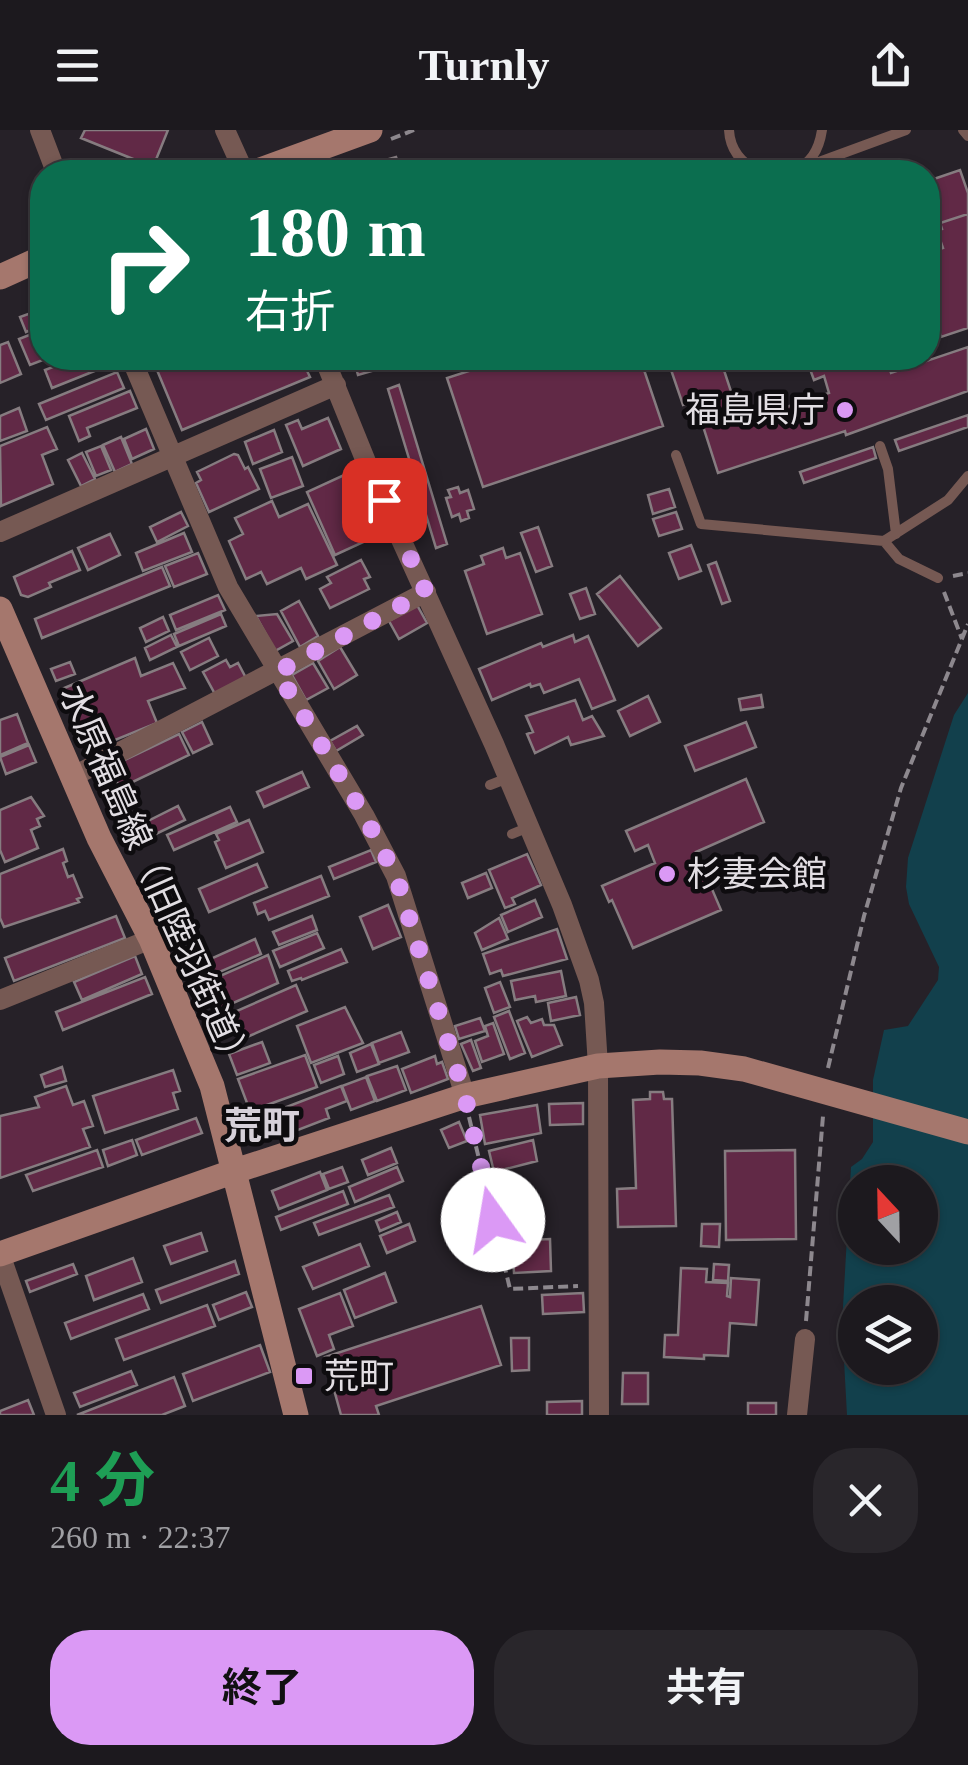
<!DOCTYPE html>
<html lang="ja">
<head>
<meta charset="utf-8">
<style>
  :root { --surface:#1c191e; --page:#29262b; --text:#f1f3f6; --muted:#a0a0a4; --line:#3a383c; --accent:#db99f5 }
  body { margin:0; font-family:"Times New Roman","Noto Sans JP",serif; background:var(--page); color:var(--text); height:100vh; display:flex; flex-direction:column; font-size:38px; white-space:nowrap }
  * { box-sizing:border-box; margin:0 }
  p { font-size:32px; color:var(--muted) }
  .icon { flex:none; width:55px; height:55px; fill:none; stroke:currentColor; stroke-width:2; stroke-linecap:round; stroke-linejoin:round }
  .map { position:relative; height:1285px; overflow:hidden }
  .sheet { display:flex; flex-direction:column; background:var(--surface); flex:1 }
  .sheet>* { flex:none }
  .guide { position:absolute; left:30px; top:30px; width:910px; height:210px; border-radius:40px; box-shadow:0 2px 8px #0004,0 0 0 2px var(--line); background:#0b6e4f; color:#fff; overflow:hidden }
  .needle { width:65px; rotate:338deg }
  .buttons { position:absolute; left:838px; top:1035px; display:grid; gap:20px }
  .buttons a { display:grid; place-items:center; width:100px; height:100px; border-radius:50%; background:var(--surface); box-shadow:0 2px 8px #0004,0 0 0 2px var(--line); font-size:50px }
  .pin { position:absolute; display:grid; place-items:center; width:85px; height:85px; color:#fff; margin:-42px; border-radius:20px; box-shadow:0 5px 15px #0006 }
  .me { position:absolute; width:110px; margin:-55px; rotate:347deg; stroke-linejoin:round; filter:drop-shadow(0 0 8px #0008) }
  .turn { display:flex; align-items:center; gap:35px; height:210px; padding:0 50px; font-size:45px }
  .turn .icon { width:130px; height:130px; stroke-width:2.5 }
  .turn b { display:block; font-size:70px; line-height:85px }
  .round { display:grid; place-items:center; flex:none; width:105px; height:105px; border-radius:40px; background:var(--page) }
  .summary { display:flex; align-items:center; justify-content:space-between; height:170px; padding:0 50px }
  h1 { font-size:60px; font-weight:700; line-height:75px; color:#1e9e55 }
  .cta { display:flex; gap:20px; margin-top:auto; padding:20px 50px }
  .cta a { flex:1; height:115px; border-radius:40px; background:var(--accent); color:#111; font-size:40px; font-weight:700; line-height:115px; text-align:center }
  .cta a+a { background:var(--page); color:var(--text) }
  header { display:flex; justify-content:space-between; align-items:center; height:130px; padding:0 50px; background:var(--surface); font-size:45px; font-weight:700 }
  .map>svg:first-child { display:block }
  .water { fill:#12404c; fill-rule:evenodd }
  .building { fill:#612946; stroke:#867c80; stroke-width:2.5 }
  .lines { fill:none; stroke-linecap:round; stroke-linejoin:round }
  .path { stroke:#8d888e; stroke-width:4; stroke-dasharray:10 5; stroke-linecap:butt }
  .lane { stroke:#765953; stroke-width:10 }
  .street { stroke:#765953; stroke-width:20 }
  .secondary { stroke:#a5776d; stroke-width:25 }
  .route { stroke:#db99f5; stroke-width:18; stroke-dasharray:0 32.4 }
  .poi-dot { fill:#db99f5; stroke:#0e0c0f; stroke-width:4 }
  .labels { text-anchor:middle; stroke-width:9; stroke-linejoin:round; paint-order:stroke }
  .poi-label { font-size:35px; fill:#e2dee3; stroke:#0e0c0f; text-anchor:start }
  .street-label { font-size:35px; fill:#e2dee3; stroke:#0e0c0f }
  .neighbourhood-label { font-size:38px; font-weight:bold; fill:#d6d0d9; stroke:#0e0c0f }
</style>
</head>
<body>
<header><svg class="icon" aria-label="menu" viewBox="0 0 24 24"><path d="M4 6h16M4 12h16M4 18h16"/></svg>Turnly<svg class="icon" aria-label="share" viewBox="0 0 24 24"><path d="M12 15V3M7 8l5-5 5 5M5 13v7h14v-7"/></svg></header>
<div class="map">
<svg width="968" height="1285" viewBox="0 0 968 1285">
  <rect width="100%" height="100%" fill="#262128"/>
  <path class="water" d="M968 563V1285H847L842 1194 851 1037 862 1029 873 1012V950L884 900 908 896 938 850 939 837 909 774 906 757 908 728 954 585ZM855 1052H920V1118H855ZM855 1172H920V1238H855Z"/>
  <path class="building" d="M85 0H168L153 37 81 8Z
    M396 27 401 42H343Z
    M960 40 968 63V84L928 97V51Z
    M968 84V198L941 207 933 182 928 184V123L943 118 937 101 942 99 940 93Z
    M42 179V195L26 202 20 187Z
    M42 200V228H48L30 235 19 209Z
    M8 212 21 244 0 253V215Z
    M968 217V261L846 305 845 301 718 343 695 271 683 275 667 228H720L741 292 829 263 824 246 814 250 806 228H886L891 243Z
    M76 228H115L117 232 52 258 45 240Z
    M152 228H301L310 247 182 300Z
    M353 228H417L358 245Z
    M509 228H640L663 296 483 357 447 248Z
    M117 242 124 258 46 290 39 274Z
    M399 255 447 414 436 418 388 259Z
    M130 261 137 278 87 298 90 306 79 311 69 286Z
    M19 278 27 301 0 311V286Z
    M968 285V297L899 321 895 310Z
    M328 288 341 319 303 336 286 295 298 290 302 299Z
    M47 297 57 319 42 325 53 354 1 376 0 316Z
    M146 299 154 319 132 329 124 309Z
    M274 300 282 322 253 334 245 312Z
    M121 307 132 334 115 342 103 315Z
    M101 316 111 340 96 346 86 322Z
    M873 317 876 328 804 353 800 342Z
    M82 323 95 349 81 356 68 330Z
    M234 324 238 325 245 339 248 337 259 359 209 382 196 353 201 350 197 342Z
    M292 327 303 356 271 368 260 339Z
    M353 341 381 404 335 425 307 362Z
    M458 357 460 363 468 360 474 379 467 381 469 388 461 391 459 384 452 387 446 368 451 367 448 360Z
    M669 359 675 377 653 384 648 365Z
    M272 371 279 387 308 374 337 435 306 449 301 438 267 454 261 442 246 449 229 411 243 404 235 388Z
    M181 382 188 396 157 412 150 397Z
    M676 382 682 399 659 406 653 389Z
    M538 397 552 436 536 442 521 403Z
    M184 403 192 422 143 441 136 423Z
    M110 404 120 425 88 440 78 418Z
    M691 415 701 441 679 449 669 423Z
    M503 418 506 428 520 423 542 484 487 504 465 441 484 434 481 426Z
    M72 421 80 440 49 453 51 457 28 467 21 465 14 447Z
    M198 423 207 444 174 457 165 436Z
    M361 430 370 447 364 449 369 459 330 478 320 459 331 453 327 447Z
    M716 432 730 471 722 474 708 435Z
    M162 437 170 456 42 508 35 489Z
    M620 446 661 498 638 516 597 464Z
    M586 458 595 484 580 489 570 464Z
    M218 465 225 480 176 500 170 485Z
    M299 471 318 506 300 517 281 481Z
    M417 475 427 493 399 509 389 491Z
    M221 484 226 496 179 516 174 504Z
    M277 484 293 511 275 521 256 486Z
    M163 487 169 501 146 512 140 498Z
    M171 505 177 517 150 530 145 518Z
    M573 505 575 512 588 506 615 570 592 579 579 549 544 563 540 554 531 557 530 554 492 570 479 539 541 513 543 517Z
    M209 508 218 526 190 540 181 522Z
    M340 517 357 545 334 559 318 531Z
    M135 528 141 546 173 533 185 558 148 571 157 593 88 621 62 559Z
    M226 530 230 537 238 533 246 548 215 564 203 542Z
    M70 532 75 544 56 551 51 539Z
    M313 533 328 558 306 570 292 545Z
    M761 565 763 577 741 580 739 569Z
    M648 566 660 592 630 606 618 581Z
    M575 570 583 590 592 586 604 606 571 615 568 607 535 623 527 604 533 602 526 586Z
    M17 584 28 613 0 625V590Z
    M202 592 212 614 193 623 182 602Z
    M746 592 756 617 695 641 685 616Z
    M357 596 363 605 336 621 330 611Z
    M179 604 189 625 120 658 110 637Z
    M29 615 36 632 6 644 0 627Z
    M302 642 309 657 264 677 257 662Z
    M746 649 764 692 696 722 721 780 633 818 612 770 609 772 602 756 655 733 648 715 635 721 626 701Z
    M31 667 44 686 37 689 40 696 31 700 38 718 5 732 0 720V680Z
    M178 676 185 690 135 714 128 701Z
    M230 677 237 692 174 720 167 705Z
    M249 690 263 722 226 738 215 712 219 710 216 704Z
    M63 719 67 731 63 733 68 747 73 745 82 767 77 769 79 772 4 797 0 788V744Z
    M371 720 376 732 334 749 329 737Z
    M527 724 541 755 512 768 515 774 505 778 489 740Z
    M257 734 267 757 209 782 199 759Z
    M486 743 492 758 468 768 462 753Z
    M321 746 329 766 269 790 265 781 258 784 254 773Z
    M535 770 542 787 508 802 501 785Z
    M388 775 401 807 373 819 360 787Z
    M116 786 125 808 14 851 5 828Z
    M312 786 317 800 279 815 273 802Z
    M499 788 508 809 482 820 475 803Z
    M557 799 567 829 503 846 501 840 490 844 483 824Z
    M317 803 324 818 280 837 273 821Z
    M255 809 261 824 215 844 208 830Z
    M341 819 347 832 302 850 301 848 292 851 288 841Z
    M268 825 278 853 215 881 204 853Z
    M135 826 142 844 82 870 74 852Z
    M561 841 566 866 536 872 535 866 515 870 511 851Z
    M145 847 152 864 63 900 56 882Z
    M500 852 510 877 494 883 485 858Z
    M296 855 307 881 240 910 236 901 220 907 214 891Z
    M576 867 580 885 551 891 548 873Z
    M345 877 363 913 311 933 297 896Z
    M509 881 525 923 510 929 494 887Z
    M527 887 531 893 542 889 544 895H554L562 915 532 927 517 891Z
    M480 888 485 901 459 909 455 896Z
    M493 893 504 924 482 932 475 911 488 906 485 896Z
    M401 902 409 922 379 933 372 913Z
    M471 910 481 938 473 941 461 914Z
    M262 912 270 933 237 945 229 924Z
    M371 914 379 934 357 942 350 923Z
    M305 925 317 957 250 981 238 949Z
    M338 926 344 944 321 953 314 935Z
    M435 926 437 934 442 932 448 949 411 963 402 939Z
    M397 936 406 960 377 971 367 946Z
    M62 937 66 951 45 957 41 945Z
    M173 940 180 961 173 963 178 979 105 1003 93 966Z
    M366 947 375 971 351 980 342 956Z
    M66 956 73 975 84 971 93 996 83 999 90 1017 0 1048V986L39 977 35 967Z
    M341 956 347 971 326 979 329 988 285 1005 276 981Z
    M650 962H663L664 969H672L676 1096 618 1097 617 1059 636 1058 633 970 650 969Z
    M583 973V994L550 995 549 974Z
    M537 975 541 1003 485 1014 480 985Z
    M196 988 202 1003 142 1025 136 1010Z
    M459 992 467 1011 449 1018 441 1000Z
    M132 1010 137 1025 108 1036 103 1020Z
    M533 1010 537 1031 494 1042 489 1021Z
    M391 1018 397 1033 368 1045 362 1030Z
    M97 1020 103 1037 33 1061 26 1045Z
    M795 1020 796 1109 726 1110 725 1021Z
    M342 1037 348 1052 329 1059 323 1044Z
    M397 1037 403 1051 355 1072 349 1057Z
    M320 1042 327 1060 279 1079 272 1061Z
    M343 1061 348 1074 281 1100 276 1087Z
    M389 1065 394 1077 319 1105 314 1093Z
    M397 1082 401 1092 380 1101 376 1091Z
    M409 1094 415 1111 387 1123 380 1106Z
    M702 1094H720L719 1117 701 1116Z
    M201 1103 207 1121 171 1134 164 1116Z
    M550 1109 551 1141 514 1143 512 1111Z
    M360 1114 369 1136 313 1159 303 1137Z
    M133 1128 142 1152 94 1170 86 1146Z
    M235 1131 239 1144 161 1173 156 1160Z
    M73 1134 77 1144 30 1162 26 1151Z
    M714 1134 729 1135 728 1151 713 1150Z
    M681 1138 707 1139 706 1152 728 1153 727 1166 730 1167 731 1148 759 1150 756 1195 730 1193 728 1226 704 1225V1229L664 1227 665 1205H678Z
    M385 1143 396 1172 355 1188 344 1160Z
    M246 1162 252 1177 219 1190 213 1175Z
    M340 1163 353 1196 329 1205 334 1219 317 1226 299 1179Z
    M583 1163 584 1182 543 1184 542 1165Z
    M143 1164 149 1179 71 1209 65 1193Z
    M207 1175 215 1196 124 1230 116 1209Z
    M481 1176 501 1235 376 1276 379 1285H341L325 1227Z
    M511 1208H529V1240L512 1241Z
    M260 1215 270 1242 193 1271 183 1244Z
    M131 1241 137 1255 80 1277 74 1263Z
    M623 1243H648V1274H622Z
    M174 1247 185 1276 162 1285H77Z
    M28 1270 34 1285H0V1281Z
    M582 1271V1285H547V1272Z
    M748 1273H776V1285H748Z"/>
  <g class="lines">
    <path class="path" d="M391 9 414 0
      M953 446 968 443
      M944 462 962 509
      M828 938 864 786 901 658 968 494
      M469 987 510 1159 578 1156
      M806 1191 823 986"/>
    <path class="lane" d="M729 0C730 20 741 33 759 42
      M963 0 968 6
      M800 39 906 0
      M791 42C811 34 819 20 822 0
      M880 316 888 339 896 404
      M676 325 701 394 884 411 948 370 968 346
      M884 411 899 429 938 448
      M490 655 508 648
      M512 704 529 697"/>
    <path class="street" d="M40 0 56 42
      M225 0 244 42
      M131 228 228 457 364 685 396 746 465 966
      M324 228 369 339 494 614 562 775 589 850 594 873 598 936 599 1285
      M0 402 336 255
      M72 647 426 462
      M0 870 151 809
      M0 1124 56 1285
      M797 1285 805 1209"/>
    <path class="secondary" d="M255 42 370 0
      M0 147 42 128
      M0 479 99 708 151 809 212 956 296 1285
      M0 1124 232 1042 465 966 598 936 660 932 700 933 744 939 968 1002"/>
  </g>
  <g class="lines">
    <path class="route" d="M384 370 426 462 277 542 364 685 396 746 465 966 493 1090"/>
  </g>
  <g class="poi-dot">
    <circle cx="845" cy="280" r="10"/>
    <circle cx="667" cy="744" r="10"/>
    <rect x="294" y="1236" width="20" height="20" rx="5"/>
  </g>
  <g class="labels">
    <g class="poi-label">
      <text x="825" y="292" text-anchor="end">福島県庁</text>
      <text x="687" y="756">杉妻会館</text>
      <text x="324" y="1258">荒町</text>
    </g>
    <g class="street-label">
      <text transform="translate(156 749) rotate(66)" y="12">水原福島線（旧陸羽街道）</text>
    </g>
    <g class="neighbourhood-label">
      <text x="262" y="1009">荒町</text>
    </g>
  </g>
</svg>
<div class="buttons">
<a><svg class="needle" viewBox="-14 -14 28 28"><path d="M0-13l5 13h-10z" fill="#e53935"/><path d="M0 13l5-13h-10z" fill="#a0a0a4"/></svg></a>
<a><svg class="icon" aria-label="layers" viewBox="0 0 24 24"><path d="M12 4l9 5-9 5-9-5zM3 14l9 5 9-5"/></svg></a>
</div>
<div class="pin" style="left:384px;top:370px;background:#d93025"><svg class="icon" aria-label="arrive" viewBox="0 0 24 24"><path d="M6 21V4h12l-3 4 3 4H6"/></svg></div>
<svg class="me" style="left:493px;top:1090px" viewBox="-20 -20 40 40"><circle r="19" fill="#fff"/><path d="M0-13L10 11 0 6-10 11z" fill="#db99f5"/></svg>
<div class="guide">
<div class="turn"><svg class="icon" aria-label="right" viewBox="0 0 24 24"><path d="M7 20v-9h11M14 6l5 5-5 5"/></svg><div><b>180 m</b>右折</div></div>
</div>
</div>
<section class="sheet">
<div class="summary"><div><h1>4 分</h1><p>260 m · 22:37</p></div><a class="round"><svg class="icon" aria-label="close" viewBox="0 0 24 24"><path d="M6 6l12 12M18 6L6 18"/></svg></a></div>
<div class="cta"><a>終了</a><a>共有</a></div>
</section>
</body>
</html>
